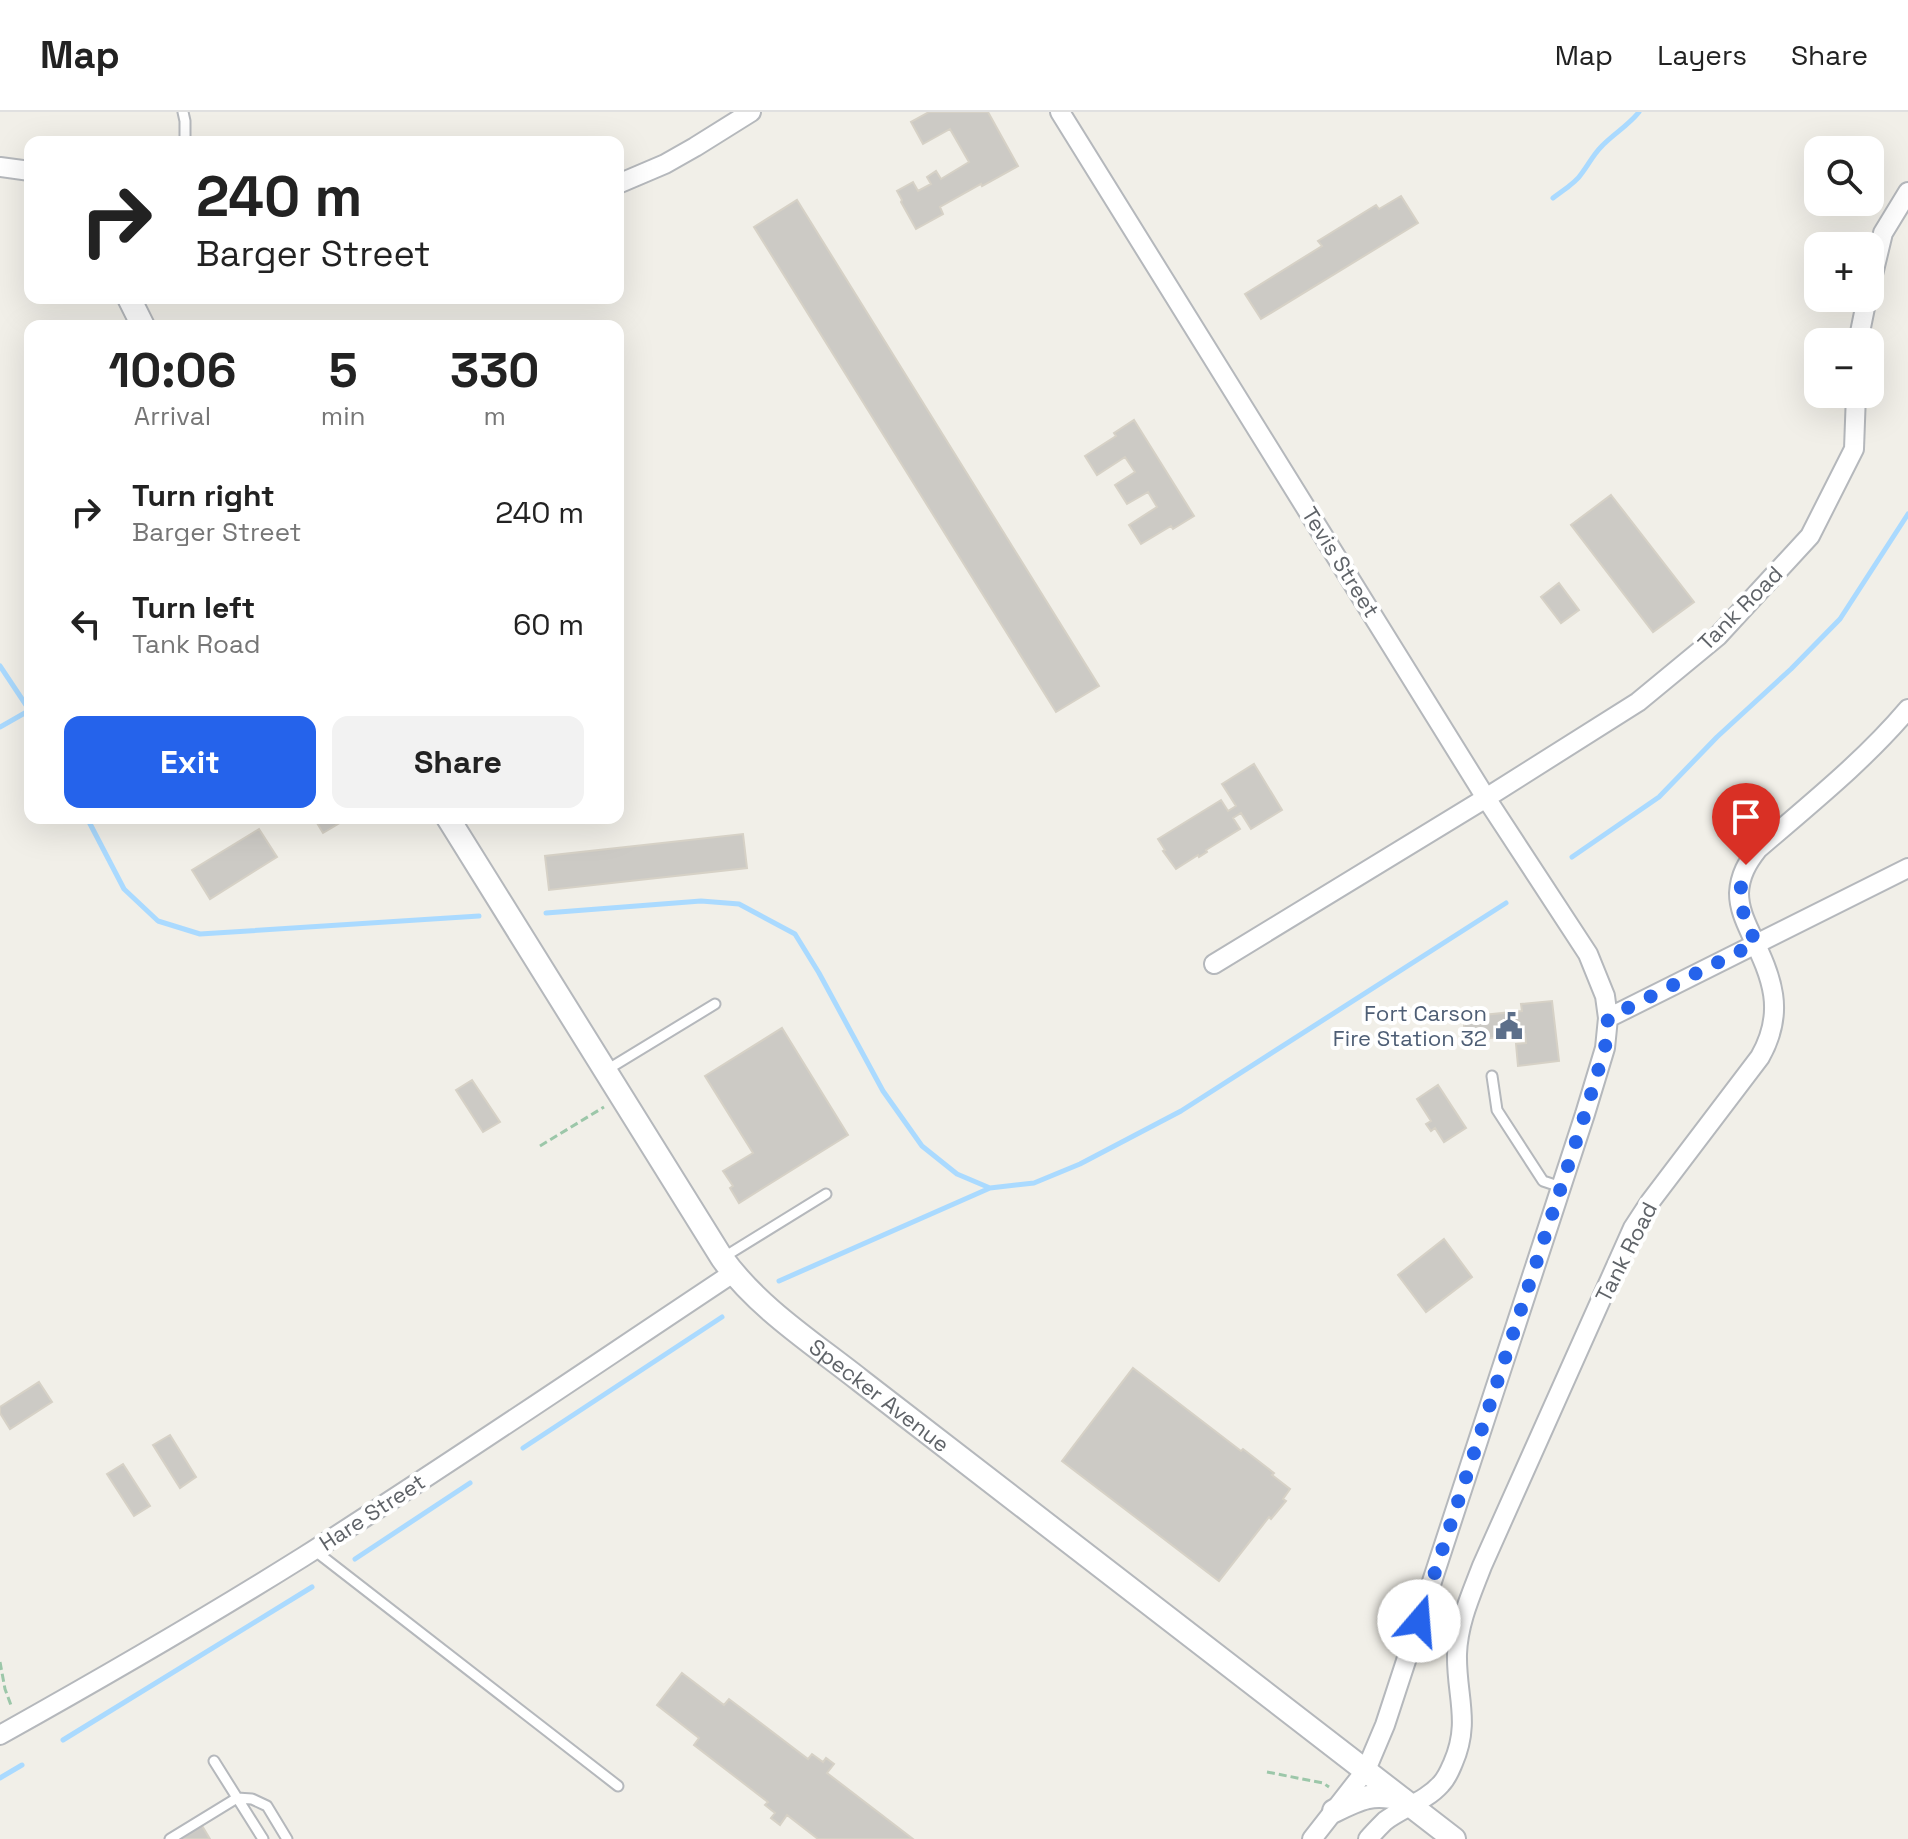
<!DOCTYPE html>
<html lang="en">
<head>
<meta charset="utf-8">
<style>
  :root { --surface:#fff; --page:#f2f2f2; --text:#222; --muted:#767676; --line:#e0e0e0; --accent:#2563eb }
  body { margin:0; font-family:"Space Grotesk",sans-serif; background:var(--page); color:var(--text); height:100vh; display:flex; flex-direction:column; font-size:30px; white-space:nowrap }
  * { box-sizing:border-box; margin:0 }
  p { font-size:26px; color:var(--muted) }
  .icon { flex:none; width:44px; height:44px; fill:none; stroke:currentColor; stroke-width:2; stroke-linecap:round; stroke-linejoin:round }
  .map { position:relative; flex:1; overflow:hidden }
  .panel { position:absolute; left:24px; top:208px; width:600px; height:504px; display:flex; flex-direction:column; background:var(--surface); border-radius:16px; box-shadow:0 8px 32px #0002 }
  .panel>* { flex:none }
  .hud { position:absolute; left:24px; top:24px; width:600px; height:168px; border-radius:16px; box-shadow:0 8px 32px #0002; background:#fff; color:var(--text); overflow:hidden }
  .fabs { position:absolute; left:1804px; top:24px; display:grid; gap:16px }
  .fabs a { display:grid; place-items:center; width:80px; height:80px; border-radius:16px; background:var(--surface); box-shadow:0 8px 32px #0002; font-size:40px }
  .pin { position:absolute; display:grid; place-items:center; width:68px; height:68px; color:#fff; margin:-82px -34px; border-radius:50% 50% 50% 0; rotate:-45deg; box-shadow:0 0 8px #0007 }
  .pin .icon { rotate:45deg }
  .me { position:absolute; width:88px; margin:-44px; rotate:18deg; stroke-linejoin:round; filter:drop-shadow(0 0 6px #0008) }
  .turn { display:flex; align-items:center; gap:28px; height:168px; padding:0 40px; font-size:36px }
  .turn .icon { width:104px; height:104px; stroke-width:2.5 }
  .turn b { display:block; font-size:56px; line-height:68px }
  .eta { display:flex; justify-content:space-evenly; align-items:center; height:136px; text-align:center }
  .eta b { font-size:48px; font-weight:700; line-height:56px }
  .button { display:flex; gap:16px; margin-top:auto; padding:16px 40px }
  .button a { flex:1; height:92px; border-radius:16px; background:var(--accent); color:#fff; font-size:32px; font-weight:700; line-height:92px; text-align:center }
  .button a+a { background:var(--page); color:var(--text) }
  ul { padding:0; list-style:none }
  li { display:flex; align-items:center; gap:24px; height:112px; padding:0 40px }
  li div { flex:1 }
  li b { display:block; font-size:30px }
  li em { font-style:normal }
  header { display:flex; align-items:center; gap:48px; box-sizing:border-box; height:112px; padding:0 40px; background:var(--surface); border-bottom:2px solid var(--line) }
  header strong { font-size:38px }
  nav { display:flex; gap:44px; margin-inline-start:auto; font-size:28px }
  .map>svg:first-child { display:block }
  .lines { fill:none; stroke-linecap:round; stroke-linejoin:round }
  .stream { stroke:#aadaff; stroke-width:5 }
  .building { fill:#cccac5; stroke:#d6d1c6; stroke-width:2 }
  .service-casing { stroke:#b5b8bc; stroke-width:13 }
  .minor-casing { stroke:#b5b8bc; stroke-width:22 }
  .tertiary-casing { stroke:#b5b8bc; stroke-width:26 }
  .path { stroke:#9cc7a9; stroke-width:3; stroke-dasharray:8 4; stroke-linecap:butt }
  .service { stroke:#fff; stroke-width:9 }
  .minor { stroke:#fff; stroke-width:18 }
  .tertiary { stroke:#fff; stroke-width:22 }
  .route { stroke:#2563eb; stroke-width:14; stroke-dasharray:0 25.2 }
  .labels { text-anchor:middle; stroke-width:8; stroke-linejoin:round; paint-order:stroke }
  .street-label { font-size:22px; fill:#5f6368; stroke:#fff }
  .service-label { font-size:22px; fill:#4e5e75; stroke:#fff; text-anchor:end }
</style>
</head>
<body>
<header>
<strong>Map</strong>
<nav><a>Map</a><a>Layers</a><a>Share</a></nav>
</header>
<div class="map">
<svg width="1908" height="1727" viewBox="0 0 1908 1727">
  <rect width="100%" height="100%" fill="#f1efe8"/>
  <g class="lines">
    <path class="stream" d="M1553 86C1562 79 1576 71 1582 61 1589 52 1593 43 1601 35 1613 22 1628 14 1639 0
      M0 554 30 599
      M0 615 30 598
      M87 706 124 777 158 809 200 822 479 804
      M1572 745 1659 685 1717 625 1791 557 1840 507 1908 402
      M546 801 701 789 739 792 795 822 819 861 883 979 922 1034 957 1062 990 1076 1034 1071 1080 1052 1181 999 1506 791
      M779 1169 990 1076
      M523 1336 722 1205
      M355 1447 470 1371
      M63 1628 312 1475
      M0 1666 22 1653"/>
  </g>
  <path class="building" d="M929 0H988L1018 54 982 74 981 72 940 95 943 102 916 117 901 90 902 88 897 79 913 70 918 79 931 72 927 65 936 59 941 67 969 50 950 17 923 32 911 10Z
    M1401 84 1418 111 1261 207 1245 182 1322 134 1318 129 1376 93 1379 97Z
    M797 88 1099 574 1056 600 754 115Z
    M1134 308 1194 404 1173 417 1171 414 1141 432 1129 413 1157 395 1148 380 1127 392 1115 373 1135 360 1125 345 1097 363 1085 344 1116 324 1114 321Z
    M1611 383 1694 490 1653 520 1571 413Z
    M1559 471 1579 498 1561 511 1541 485Z
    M1254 652 1282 698 1251 717 1241 701 1233 706 1240 717 1206 738 1207 740 1199 745 1198 743 1176 757 1163 739 1165 738 1158 727 1221 688 1228 699 1236 694 1222 672Z
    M314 706H348L323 721Z
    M259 717 277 745 210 787 192 758Z
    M743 722 747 756 549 778 545 744Z
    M1552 889 1559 949 1518 954 1516 932 1526 931 1525 922 1466 929 1463 905 1522 899 1521 892Z
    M782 916 848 1023 739 1091 730 1076 733 1074 723 1059 753 1041 705 964Z
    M472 968 500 1010 483 1020 456 978Z
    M1438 973 1466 1016 1444 1030 1435 1016 1431 1019 1426 1012 1431 1009 1417 987Z
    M1444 1127 1472 1165 1426 1200 1398 1163Z
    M1133 1256 1241 1339 1243 1337 1274 1361 1272 1363 1290 1377 1283 1387 1286 1389 1271 1407 1269 1405 1219 1469 1062 1349Z
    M39 1270 52 1290 10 1317 0 1301V1295Z
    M170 1323 196 1365 180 1376 153 1333Z
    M123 1352 150 1394 134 1404 107 1362Z
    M682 1561 724 1593 729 1587 808 1647 812 1642 823 1650 826 1646 834 1652 827 1661 913 1727H818L787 1703 780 1713 771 1706 775 1701 765 1693 768 1690 694 1633 699 1626 657 1593Z
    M201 1712 210 1727H177Z"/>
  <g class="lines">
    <g class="service-casing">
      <path id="service" d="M183 0 185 9V30
        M605 959 715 892
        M1492 964 1497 998 1543 1069 1561 1075
        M724 1145 826 1082
        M314 1438 618 1674
        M214 1649 263 1727
        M170 1727 237 1686 252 1687 267 1694 287 1727"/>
    </g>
    <g class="minor-casing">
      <path id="minor" d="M1060 0 1486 686 1588 842 1605 884 1608 906
        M0 55 30 59
        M618 72 665 52 695 35 751 0
        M1870 175 1883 121 1908 80
        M1858 230 1867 186
        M1214 852 1486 686 1638 590 1718 524 1810 424 1854 337 1856 282
        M0 1623C102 1566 204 1507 303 1445 448 1353 590 1256 733 1161
        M1312 1727 1366 1658 1385 1613 1585 1002 1605 936 1608 906 1908 756
        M1368 1727C1373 1721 1379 1715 1385 1709 1402 1696 1426 1689 1441 1672 1447 1666 1450 1658 1453 1651 1471 1610 1456 1583 1457 1542 1458 1511 1471 1483 1482 1454L1633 1116 1650 1090 1760 945C1786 899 1772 866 1751 822 1745 809 1739 796 1739 781 1740 763 1747 751 1758 737 1810 692 1864 649 1908 597"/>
    </g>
    <g class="tertiary-casing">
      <g id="tertiary">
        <path d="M129 186 143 214"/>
        <path id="s1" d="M448 706 722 1146C758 1196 813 1231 861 1269L1454 1727"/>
        <path d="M1334 1699C1360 1686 1374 1679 1403 1688"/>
      </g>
    </g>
    <path class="path" d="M540 1034 604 995
      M0 1550 5 1577 12 1596
      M1267 1660 1323 1671 1329 1675"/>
    <use href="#service" class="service"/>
    <use href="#minor" class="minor"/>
    <use href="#tertiary" class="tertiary"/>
  </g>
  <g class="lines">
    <path class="route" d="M1419 1509 1585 1002 1605 936 1608 906 1756 831C1742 801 1735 786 1746 753"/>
  </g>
  <defs>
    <g id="civic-bare" transform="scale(2.16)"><path d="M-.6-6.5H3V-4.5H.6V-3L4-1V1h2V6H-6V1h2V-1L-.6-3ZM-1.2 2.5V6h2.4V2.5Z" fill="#5c6f8a" stroke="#fff" stroke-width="2.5" paint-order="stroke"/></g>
  </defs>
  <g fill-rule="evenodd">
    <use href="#civic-bare" x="1509" y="914"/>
  </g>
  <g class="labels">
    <g class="street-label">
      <text transform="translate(1341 450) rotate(58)" y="8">Tevis Street</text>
      <text transform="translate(1740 496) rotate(-45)" y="8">Tank Road</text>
      <text transform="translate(1626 1140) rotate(-63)" y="8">Tank Road</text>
      <text dy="8" stroke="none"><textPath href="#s1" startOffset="728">Specker Avenue</textPath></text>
      <text transform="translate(372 1400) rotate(-33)" y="8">Hare Street</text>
    </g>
    <g class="service-label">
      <text x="1487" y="909">Fort Carson<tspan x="1487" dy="25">Fire Station 32</tspan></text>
    </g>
  </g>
</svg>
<div class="fabs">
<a><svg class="icon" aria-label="search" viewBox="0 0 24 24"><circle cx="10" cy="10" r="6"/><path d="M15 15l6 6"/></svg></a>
<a>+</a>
<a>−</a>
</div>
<div class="pin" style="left:1746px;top:753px;background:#d93025"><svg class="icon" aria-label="arrive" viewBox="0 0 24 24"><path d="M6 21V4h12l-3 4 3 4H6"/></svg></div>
<svg class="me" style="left:1419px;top:1509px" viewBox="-20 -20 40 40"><circle r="19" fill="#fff"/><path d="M0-13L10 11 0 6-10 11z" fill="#2563eb"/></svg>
<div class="hud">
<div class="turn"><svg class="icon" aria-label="right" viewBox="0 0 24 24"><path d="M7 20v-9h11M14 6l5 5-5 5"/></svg><div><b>240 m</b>Barger Street</div></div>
</div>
<section class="panel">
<div class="eta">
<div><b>10:06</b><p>Arrival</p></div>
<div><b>5</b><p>min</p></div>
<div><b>330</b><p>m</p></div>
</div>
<ul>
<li><svg class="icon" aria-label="right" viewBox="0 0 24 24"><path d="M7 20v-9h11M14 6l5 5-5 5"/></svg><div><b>Turn right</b><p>Barger Street</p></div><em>240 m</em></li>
<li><svg class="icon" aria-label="left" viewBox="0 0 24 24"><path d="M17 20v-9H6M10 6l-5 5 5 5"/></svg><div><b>Turn left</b><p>Tank Road</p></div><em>60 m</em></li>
</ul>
<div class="button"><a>Exit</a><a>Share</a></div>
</section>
</div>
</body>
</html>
